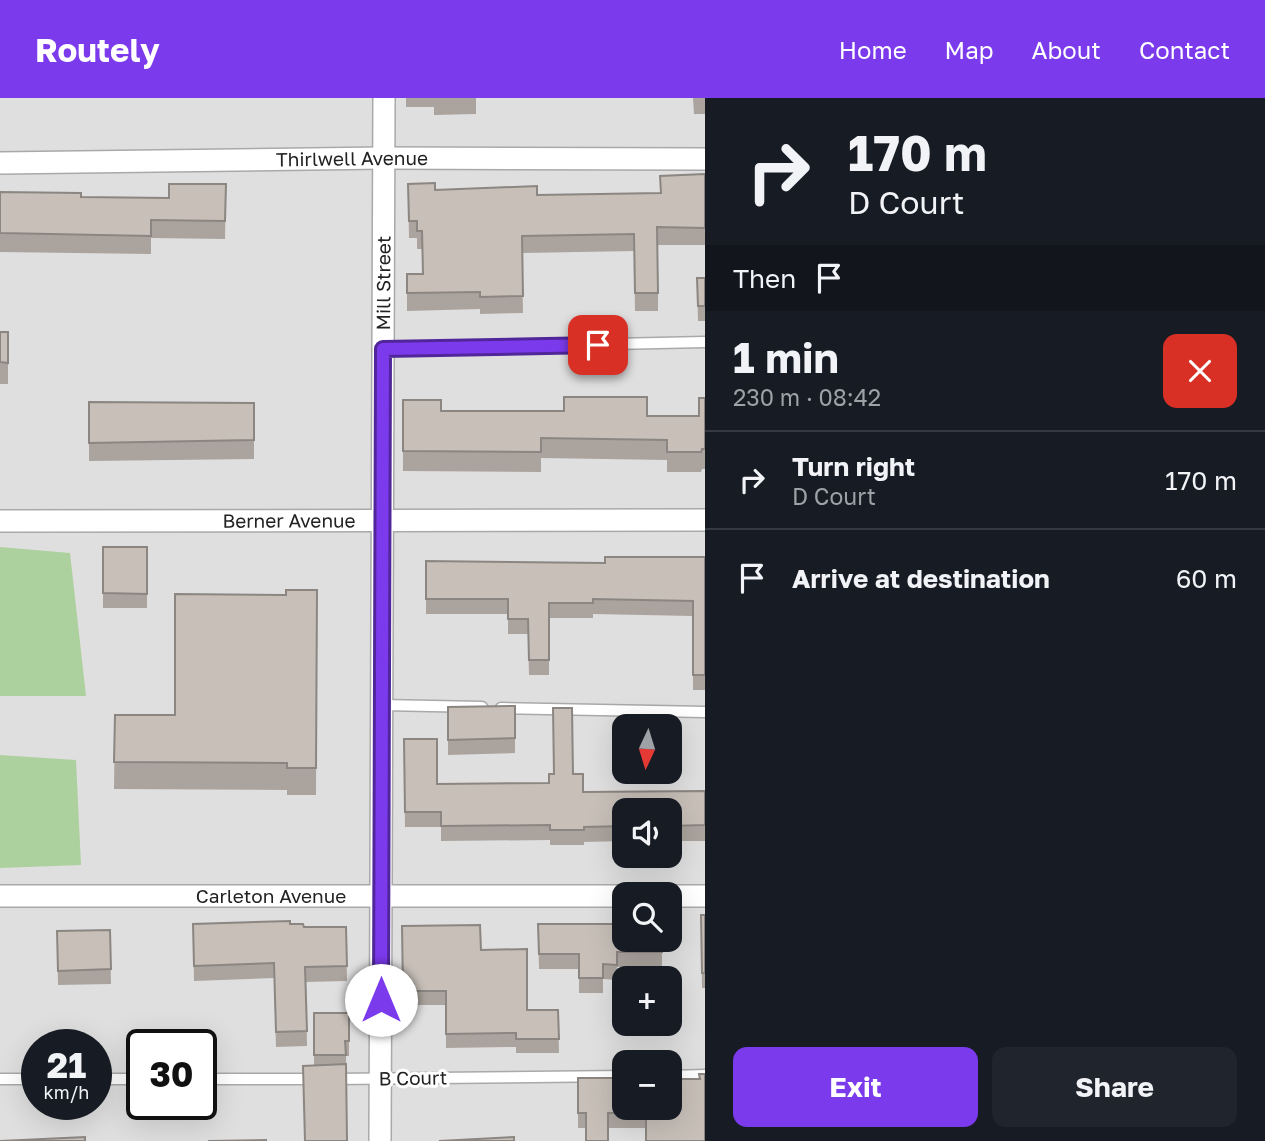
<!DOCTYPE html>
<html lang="en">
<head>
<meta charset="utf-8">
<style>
  :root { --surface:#171b24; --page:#20242c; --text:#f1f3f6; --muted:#9ea1a6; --line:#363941; --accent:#7c3aed }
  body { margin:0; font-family:"Golos Text",sans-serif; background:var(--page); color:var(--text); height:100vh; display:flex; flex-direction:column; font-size:26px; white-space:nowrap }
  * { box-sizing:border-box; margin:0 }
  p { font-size:23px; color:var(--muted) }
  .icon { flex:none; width:38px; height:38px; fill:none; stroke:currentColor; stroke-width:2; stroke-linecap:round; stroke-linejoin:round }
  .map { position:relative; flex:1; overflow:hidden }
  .drawer { display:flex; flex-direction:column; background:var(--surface); width:560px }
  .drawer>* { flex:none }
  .top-card { background:#171b24; color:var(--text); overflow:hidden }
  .needle { width:46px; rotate:184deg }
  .tools { position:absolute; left:612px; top:616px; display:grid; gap:14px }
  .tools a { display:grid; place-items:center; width:70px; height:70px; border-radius:14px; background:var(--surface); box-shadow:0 7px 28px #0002; font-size:35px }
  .speed { position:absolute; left:21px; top:931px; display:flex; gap:14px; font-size:35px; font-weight:700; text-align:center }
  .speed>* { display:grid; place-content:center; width:91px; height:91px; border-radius:50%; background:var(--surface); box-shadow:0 7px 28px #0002; line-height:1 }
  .speed small { font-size:18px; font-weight:400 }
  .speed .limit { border:4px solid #111; border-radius:10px; background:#fff; color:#111 }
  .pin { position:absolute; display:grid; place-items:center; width:60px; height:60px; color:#fff; margin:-30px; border-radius:14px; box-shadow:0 4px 10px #0006 }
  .me { position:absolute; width:77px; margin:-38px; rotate:0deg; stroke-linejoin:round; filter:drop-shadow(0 0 5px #0008) }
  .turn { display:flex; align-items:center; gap:24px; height:147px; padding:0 28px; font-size:32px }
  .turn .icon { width:91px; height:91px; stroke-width:2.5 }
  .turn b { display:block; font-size:49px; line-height:60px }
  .then { display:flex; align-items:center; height:66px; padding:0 28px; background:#0003; gap:14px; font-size:26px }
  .round { display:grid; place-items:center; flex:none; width:74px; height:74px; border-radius:14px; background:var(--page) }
  .summary { display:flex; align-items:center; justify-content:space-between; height:119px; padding:0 28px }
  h1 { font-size:42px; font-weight:700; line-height:52px }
  .primary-button { display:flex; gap:14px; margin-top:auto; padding:14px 28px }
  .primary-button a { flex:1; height:80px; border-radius:14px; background:var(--accent); color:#fff; font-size:28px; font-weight:700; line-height:80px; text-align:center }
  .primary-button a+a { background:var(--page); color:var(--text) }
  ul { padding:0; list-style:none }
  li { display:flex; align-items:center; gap:21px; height:98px; padding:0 28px; border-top:2px solid var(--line) }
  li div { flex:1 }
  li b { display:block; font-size:26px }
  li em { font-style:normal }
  header { display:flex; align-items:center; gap:42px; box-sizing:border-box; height:98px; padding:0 35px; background:var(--accent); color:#fff }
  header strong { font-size:33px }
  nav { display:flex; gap:38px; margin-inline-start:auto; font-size:24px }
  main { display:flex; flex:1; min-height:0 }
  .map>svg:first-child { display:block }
  .residential { fill:#e0dfdf; fill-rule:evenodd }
  .forest { fill:#add19e }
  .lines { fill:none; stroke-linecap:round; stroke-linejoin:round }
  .lane-casing { stroke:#a9a9a9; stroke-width:13 }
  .street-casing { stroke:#a9a9a9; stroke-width:24 }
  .lane { stroke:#fff; stroke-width:10 }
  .street { stroke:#fff; stroke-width:21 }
  .wall { fill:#aba49e }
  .building { fill:#c7bfb8; stroke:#8b8681; stroke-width:2 }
  .route-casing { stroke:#51269a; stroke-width:18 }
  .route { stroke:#7c3aed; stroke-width:12 }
  .labels { text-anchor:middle; stroke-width:6; stroke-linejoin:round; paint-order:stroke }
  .street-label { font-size:19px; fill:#222; stroke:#fff }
</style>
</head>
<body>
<header>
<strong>Routely</strong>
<nav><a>Home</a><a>Map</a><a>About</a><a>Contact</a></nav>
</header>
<main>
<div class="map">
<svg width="705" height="1043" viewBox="0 0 705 1043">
  <rect width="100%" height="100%" fill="#f2efe9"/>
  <path class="residential" d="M0 0H705V1043H0ZM625 628H670V674H625ZM625 712H670V758H625ZM625 796H670V842H625ZM625 880H670V926H625ZM37 947H96V1006H37ZM142 947H201V1006H142ZM625 964H670V1010H625Z"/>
  <path class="forest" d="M0 449 70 455 86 598H0Z
    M0 657 76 662 81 767 0 770Z"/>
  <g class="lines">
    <g class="lane-casing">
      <path id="lane" d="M383 251 705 244
        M381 607 482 609
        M501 610 705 614
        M670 978 705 977
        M0 981H37
        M96 981H142
        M201 981H317
        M334 981 625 978"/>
    </g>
    <g class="street-casing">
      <g id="street">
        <path id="s1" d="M0 65 384 60 705 61"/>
        <path id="s2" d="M0 423 705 422"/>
        <path id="s3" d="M0 798H625"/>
        <path d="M670 798H705"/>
        <path id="s4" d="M380 1043 384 0"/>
      </g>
    </g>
    <use href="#lane" class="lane"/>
    <use href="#street" class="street"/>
  </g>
  <path class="wall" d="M406 0H476V16L434 17V9H406Z
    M693 0H705V16H694Z
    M705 76V147H658V213H635L634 153 522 155 523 215 480 216V211L407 213V176H423L422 151H417V140H409L408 86 435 92 537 97 660 95Z
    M226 86 225 141 151 140V156L0 154V94L81 99 169 100Z
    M697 180H705V223H698Z
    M0 234H8V286H0Z
    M705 300V371H702L701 374H667V362L541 360V374L403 373V302L441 313 647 318H699Z
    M89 304 254 305V361L89 363Z
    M103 449H147V510H103Z
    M705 459V592H693V518L593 516V520H549V577H529L528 536H508V516H426V463L605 465Z
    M317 492 316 697H287V692L114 691 115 617H175L286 497Z
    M515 608V655L448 657V609Z
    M404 641 437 686 549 685 573 676 583 694 705 693V743H670V712H625V743L584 744V747H550V742L441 743V729H405Z
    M701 817H705V890H702Z
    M193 826H290L304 829H346L347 883 306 884 307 948 276 949 274 880 194 883Z
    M538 826 662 842V869H617V882L603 881V895H579V871H539Z
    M402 828 481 852 527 912H558L559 955H516V949L446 950V907H403Z
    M110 832 111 886 58 887 57 833Z
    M314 915H349V958H346L347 1043 314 968Z
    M578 980 700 981 646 1030H578Z
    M164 1006H189V1022H164Z"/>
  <path class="building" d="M705 76V130L657 129 658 195H635L634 136 522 138 523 198 480 199V194L407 195V176H423L422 133H417V123H409L408 86 435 85V92L537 88V97L661 95 660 78Z
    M169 86H226L225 123 151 122V138L0 135V94L81 95V99L169 100Z
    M697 180H705V208H698Z
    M0 234H8V265L0 264Z
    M564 299H647V318H699V300H705V351H702L701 354H667V342L541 340V354L403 353V302H441V313H564Z
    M89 304 254 305V342L89 345Z
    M103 449H147V496L103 495Z
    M605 459H705V577H693V503L593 501V505H549V562H529L528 521H508V501H426V463L605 465Z
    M286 492H317L316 670H287V665L114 664 115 617H175V496L286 497Z
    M515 608V640L448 642V609Z
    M553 610H572L573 676H583V694L705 693V727L670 728V712H625V728L584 729V732H550V727L441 728V714H405L404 641H437V686L549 685V676H554Z
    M624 817H625V842H662V854H617V867L603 866V880H579V856H539L538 826H624Z
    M701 817H705V875H702Z
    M290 823V826H303L304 829H346L347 868 305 869 307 933 276 934 274 865 194 868 193 826Z
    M480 827 481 852 527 851V912H558L559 941H516V935L446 936V893H403L402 828Z
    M110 832 111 871 58 873 57 833Z
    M314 915H349V943H345L346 957H314Z
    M346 966 347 1043H305L303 968Z
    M699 976H705V1043H646V1014L608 1015V1043H586V1015H578V980H625V1010H670V981H700Z
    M164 1006H189V1014H164Z
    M85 1039V1043H0Z
    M514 1039V1043H439Z
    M266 1042V1043H208Z"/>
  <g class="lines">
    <g class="route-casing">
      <path id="route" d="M381 902 383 251 598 247"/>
    </g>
    <use href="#route" class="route"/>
  </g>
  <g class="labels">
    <g class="street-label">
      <text dy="7" stroke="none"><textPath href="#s1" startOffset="352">Thirlwell Avenue</textPath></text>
      <text dy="7" stroke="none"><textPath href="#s4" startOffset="858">Mill Street</textPath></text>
      <text dy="7" stroke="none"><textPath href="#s2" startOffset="289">Berner Avenue</textPath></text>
      <text dy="7" stroke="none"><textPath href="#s3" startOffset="271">Carleton Avenue</textPath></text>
      <text transform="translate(413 980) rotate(-1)" y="7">B Court</text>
    </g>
  </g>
</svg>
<div class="tools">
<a><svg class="needle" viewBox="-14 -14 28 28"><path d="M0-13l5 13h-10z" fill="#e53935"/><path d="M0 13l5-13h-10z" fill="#9ea1a6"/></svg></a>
<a><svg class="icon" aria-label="sound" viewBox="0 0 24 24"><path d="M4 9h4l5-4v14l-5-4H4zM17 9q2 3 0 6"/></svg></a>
<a><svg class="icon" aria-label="search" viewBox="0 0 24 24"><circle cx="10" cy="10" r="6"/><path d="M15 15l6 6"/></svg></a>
<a>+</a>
<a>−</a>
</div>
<div class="speed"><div>21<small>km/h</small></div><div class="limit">30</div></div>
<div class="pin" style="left:598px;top:247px;background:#d93025"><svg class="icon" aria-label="arrive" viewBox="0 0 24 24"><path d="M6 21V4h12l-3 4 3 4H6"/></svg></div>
<svg class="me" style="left:381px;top:902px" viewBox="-20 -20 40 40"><circle r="19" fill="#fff"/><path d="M0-13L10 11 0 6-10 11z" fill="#7c3aed"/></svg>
</div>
<section class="drawer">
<div class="top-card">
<div class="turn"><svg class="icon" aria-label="right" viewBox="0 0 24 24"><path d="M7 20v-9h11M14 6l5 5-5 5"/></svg><div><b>170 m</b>D Court</div></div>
<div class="then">Then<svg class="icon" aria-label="arrive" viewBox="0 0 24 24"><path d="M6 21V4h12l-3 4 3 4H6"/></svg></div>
</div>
<div class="summary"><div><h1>1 min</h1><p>230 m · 08:42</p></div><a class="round" style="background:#d93025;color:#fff"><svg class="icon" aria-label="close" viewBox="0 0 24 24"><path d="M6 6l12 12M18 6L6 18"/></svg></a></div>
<ul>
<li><svg class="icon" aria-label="right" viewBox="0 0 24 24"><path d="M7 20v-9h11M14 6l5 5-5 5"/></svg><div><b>Turn right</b><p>D Court</p></div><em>170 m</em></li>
<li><svg class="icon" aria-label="arrive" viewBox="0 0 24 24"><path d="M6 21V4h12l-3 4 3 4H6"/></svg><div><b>Arrive at destination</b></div><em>60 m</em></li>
</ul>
<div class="primary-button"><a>Exit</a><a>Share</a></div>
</section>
</main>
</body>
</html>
